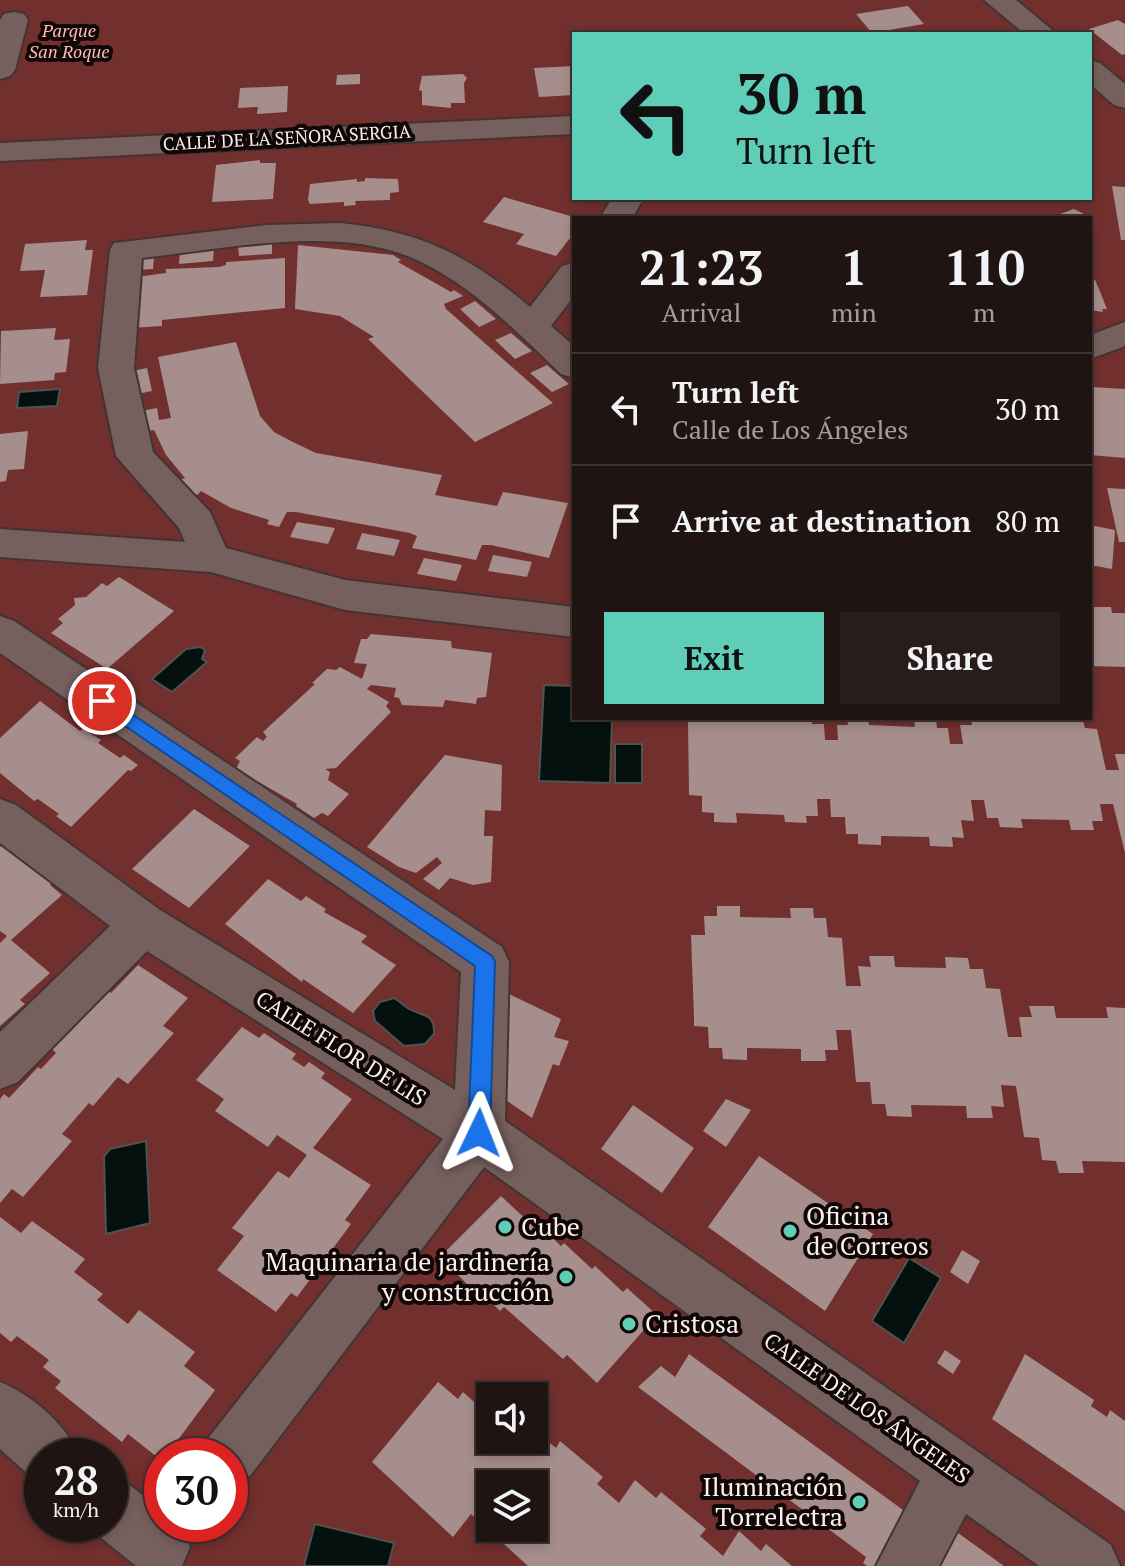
<!DOCTYPE html>
<html lang="en">
<head>
<meta charset="utf-8">
<style>
  :root { --surface:#201412; --page:#281d1b; --text:#f1f3f6; --muted:#a29e9f; --line:#3d3332; --accent:#5eceb8 }
  body { margin:0; font-family:"PT Serif",serif; background:var(--page); color:var(--text); height:100vh; display:flex; flex-direction:column; font-size:30px; white-space:nowrap }
  * { box-sizing:border-box; margin:0 }
  p { font-size:26px; color:var(--muted) }
  .icon { flex:none; width:44px; height:44px; fill:none; stroke:currentColor; stroke-width:2; stroke-linecap:round; stroke-linejoin:round }
  .map { position:relative; flex:1; overflow:hidden }
  .panel { position:absolute; left:572px; top:216px; width:520px; height:504px; display:flex; flex-direction:column; background:var(--surface); border-radius:0px; box-shadow:0 4px 12px #0003,0 0 0 2px var(--line) }
  .panel>* { flex:none }
  .hud { position:absolute; left:572px; top:32px; width:520px; height:168px; border-radius:0px; box-shadow:0 4px 12px #0003,0 0 0 2px var(--line); background:#5eceb8; color:#111; overflow:hidden }
  .controls { position:absolute; left:476px; top:1382px; display:grid; gap:16px }
  .controls a { display:grid; place-items:center; width:72px; height:72px; border-radius:0px; background:var(--surface); box-shadow:0 4px 12px #0003,0 0 0 2px var(--line); font-size:40px }
  .speed { position:absolute; left:24px; top:1438px; display:flex; gap:16px; font-size:40px; font-weight:700; text-align:center }
  .speed>* { display:grid; place-content:center; width:104px; height:104px; border-radius:50%; background:var(--surface); box-shadow:0 4px 12px #0003,0 0 0 2px var(--line); line-height:1 }
  .speed small { font-size:20px; font-weight:400 }
  .speed .limit { border:12px solid #d22; background:#fff; color:#111 }
  .pin { position:absolute; display:grid; place-items:center; width:68px; height:68px; color:#fff; margin:-34px; border:4px solid #fff; border-radius:50%; box-shadow:0 2px 8px #0007 }
  .me { position:absolute; width:88px; margin:-44px; rotate:2deg; stroke-linejoin:round; filter:drop-shadow(0 0 6px #0008) }
  .turn { display:flex; align-items:center; gap:28px; height:168px; padding:0 32px; font-size:36px }
  .turn .icon { width:104px; height:104px; stroke-width:2.5 }
  .turn b { display:block; font-size:56px; line-height:68px }
  .eta { display:flex; justify-content:space-evenly; align-items:center; height:136px; text-align:center }
  .eta b { font-size:48px; font-weight:800; line-height:56px }
  .button { display:flex; gap:16px; margin-top:auto; padding:16px 32px }
  .button a { flex:1; height:92px; border-radius:0px; background:var(--accent); color:#111; font-size:32px; font-weight:800; line-height:92px; text-align:center }
  .button a+a { background:var(--page); color:var(--text) }
  ul { padding:0; list-style:none }
  li { display:flex; align-items:center; gap:24px; height:112px; padding:0 32px; border-top:2px solid var(--line) }
  li div { flex:1 }
  li b { display:block; font-size:30px }
  li em { font-style:normal }
  .map>svg:first-child { display:block }
  .green { fill:#712f2d; fill-rule:evenodd }
  .water { fill:#05110e; stroke:#4f5451; stroke-width:2 }
  .building { fill:#a58e8b; fill-rule:evenodd }
  .lines { fill:none; stroke-linecap:round; stroke-linejoin:round }
  .minor-casing { stroke:#423433; stroke-width:4 }
  .minor { fill:#76605e; fill-rule:evenodd }
  .route { fill:#1a73e8; stroke:#114b97; stroke-width:2 }
  .poi-dot { fill:#5eceb8; stroke:#0e0706; stroke-width:3 }
  .labels { text-anchor:middle; stroke-width:8; stroke-linejoin:round; paint-order:stroke }
  .far-park-label { font-size:18px; font-style:italic; fill:#ffbbb6; stroke:#0e0706 }
  .far-street-label { font-size:18px; fill:#fcefed; stroke:#0e0706 }
  .street-label { font-size:22px; fill:#fcefed; stroke:#0e0706 }
  .near-poi-label { font-size:26px; fill:#fcefed; stroke:#0e0706; text-anchor:start }
</style>
</head>
<body>
<div class="map">
<svg width="1125" height="1566" viewBox="0 0 1125 1566">
  <rect width="100%" height="100%" fill="#2b1a18"/>
  <path class="green" d="M0 0H1125V1566H0ZM574 34H1090V198H574ZM574 218H1090V718H574ZM490 1396H534V1440H490ZM42 1456H110V1524H42ZM162 1456H230V1524H162ZM490 1484H534V1528H490Z"/>
  <path class="water" d="M60 389 57 406 17 408 19 392Z
    M200 647 205 650 202 659 207 662 172 692 152 679 186 649Z
    M544 685 574 686V718H612L610 783 539 781Z
    M615 744H642V783H615Z
    M394 998C399 1001 402 1004 406 1007 420 1017 435 1011 434 1034L425 1044 404 1046 375 1021 373 1011 380 1002Z
    M146 1141 150 1223 106 1234 104 1157 110 1149Z
    M909 1258 941 1278 904 1343 872 1321Z
    M315 1524 394 1543 388 1566H304Z"/>
  <path class="building" d="M908 6 924 24 872 33 856 14Z
    M1118 20 1125 24V54L1122 55 1089 29Z
    M574 66V95L539 97 534 68Z
    M360 74V84L336 85 337 75Z
    M463 74 467 78 464 83 465 103H451V108L422 105V91L419 90 422 76Z
    M288 86 287 112 257 114 258 107 238 108 240 88Z
    M260 160V163H276L273 199 212 202 216 165Z
    M365 178 398 179 399 192 390 193V200L355 201 356 205 344 206V202L310 204 308 200 310 184 357 179V182L365 181Z
    M1112 186 1125 187V240H1121Z
    M504 197 574 217V233L556 256 516 244 524 234 483 222Z
    M1074 209 1084 214 1086 218H1062L1060 214Z
    M87 240 85 250H93L87 295 40 297 45 270 20 271 25 244Z
    M272 242V254L239 256 238 245Z
    M298 245 393 255 401 260 398 262 451 292 454 290 463 296 444 304 446 309 553 403 475 442 368 339 374 337 340 316 295 309Z
    M214 250 213 261 179 264 180 252Z
    M154 258 153 269 136 270 137 259Z
    M285 258V308L162 320V326L131 328 136 277 166 273V269L219 267 226 265V262Z
    M1090 280H1095L1099 289 1107 309H1102L1103 312 1090 310Z
    M475 301 496 319 479 327 460 309Z
    M56 328 54 340 70 339 66 372 55 373 54 380 0 384 1 331Z
    M511 333 532 351 515 359 495 340Z
    M236 342 260 416 274 432 293 442 316 453 442 475 435 495 497 506 503 492 568 503 549 558 491 545H482L476 560 412 548 417 536 410 533 296 512H287L279 527 267 524 269 520 231 508 201 491 197 495 187 488 180 480 185 478 166 455 154 430 149 431 136 412 157 408 159 420 171 418 158 357Z
    M547 365 569 384 552 392 530 373Z
    M147 368 152 391 132 395 127 372Z
    M1093 387 1125 389V458L1090 455Z
    M28 431 24 469 8 470 6 481 0 482V434Z
    M1107 488 1125 489V542H1119Z
    M297 522 335 528 328 544 290 537Z
    M1090 525 1115 530 1112 569 1090 565Z
    M362 533 400 540 394 556 356 549Z
    M493 555 532 562 527 577 488 571Z
    M424 558 462 565 456 581 417 574Z
    M119 577 174 611 107 669 51 633 63 623 58 619 75 605 74 598 86 597 102 583 107 586Z
    M1090 607H1111L1112 613H1125V667L1090 666Z
    M371 634 451 641 452 648 492 653 486 697 477 698 476 704 445 700 443 707 402 705 399 698 394 697 396 688 371 685 367 689 389 702 386 706 391 712 336 768 325 769 330 772 328 780 349 794 328 816 322 813 314 818 296 806 297 804 236 769 240 761 235 758 257 737 263 741 267 737 263 732 315 684 312 683 327 669 336 670 340 667 362 679 367 664 354 663 361 639H367Z
    M40 701 80 731 83 729 101 740 98 743 120 758 124 755 138 765 131 771 128 770 71 827 56 816 59 814 38 799 34 801 0 773V738Z
    M700 718H811L812 724H824L825 740H838L837 725H848L847 718H868L869 725 915 727 914 718 936 719 937 728H948L950 744H963L960 725H972L971 718H1082L1085 728 1097 729 1106 770H1119L1115 754H1125V853L1113 804H1100L1103 821H1092L1094 830H1071L1069 820 1021 819 1023 828 1000 827 998 818H987L984 800H971L974 821 961 820 964 838 952 837 953 847 930 846 929 837 881 836V845L858 844V834H846L845 817H831L830 799H817L818 816H806L807 823 785 822 784 815 736 813 737 823 714 822V813L702 812V796L689 795 688 720 700 721Z
    M445 755 502 765 501 811 485 810 484 836H493L491 882 473 885 450 878 439 890 423 879 442 863 437 857 416 873 399 867 367 847Z
    M194 809 250 846 189 908 132 869Z
    M7 841 55 881 50 885 62 895 11 940 50 973 20 1000 25 1004 0 1026V943L7 936 0 931V847Z
    M268 879 301 901 306 896 326 909 324 912 367 936 361 942 396 965 353 1013 303 979 302 982 225 924Z
    M717 906H740V917L791 918 790 908H813L814 918H826L828 937 842 938 846 986H861L858 966 871 967 869 956H894L895 967 946 968 945 957 968 958 970 969H983L986 988 1000 989 1008 1037H1022L1019 1017H1032L1029 1006H1054L1056 1018H1108L1106 1007 1125 1008V1162L1082 1161 1084 1173H1059L1056 1161 1042 1160 1039 1138 1024 1137 1016 1086 1001 1085 1004 1107 991 1106 993 1118H967L966 1106 911 1105 912 1117 887 1116 885 1104H872L870 1082H856L851 1030H836L838 1050H825L826 1061H801V1049L747 1048V1060L723 1059 722 1048H709L708 1027 694 1026V1018L691 935H705L704 916H717Z
    M138 965 188 998 163 1026 174 1033 128 1084 118 1077 93 1106 89 1103 62 1134 72 1141 23 1197 12 1189 0 1203V1099L4 1094 9 1098 38 1067 41 1069 56 1053 52 1049 107 990 111 993Z
    M501 990 561 1019 554 1037 569 1041 559 1066 553 1064 532 1118 491 1090Z
    M242 1027 259 1038 264 1033 296 1054 292 1059 304 1067 309 1062 325 1073 321 1078 352 1099 313 1148 371 1185 345 1220 351 1224 297 1297 291 1293 276 1312 217 1270 244 1236 232 1228 278 1171 289 1178 307 1155 277 1135 268 1147 215 1111 224 1099 196 1080Z
    M726 1099 751 1110 726 1147 703 1131Z
    M633 1105 694 1148 662 1193 601 1149Z
    M759 1156 873 1234 825 1311 708 1227Z
    M501 1196 531 1224 534 1220 561 1246 564 1243 592 1269 595 1266 623 1292 627 1288 657 1315 597 1383 567 1355 563 1359 504 1307 500 1311 473 1284 470 1287 440 1257Z
    M0 1217 21 1233 32 1221 85 1259 74 1272 103 1294 97 1300 128 1324 139 1310 195 1352 184 1366 215 1390 166 1456H162V1461L128 1434 122 1442 55 1388 61 1381 43 1367 49 1360 17 1336 11 1342 0 1333Z
    M962 1250 980 1261 968 1284 950 1272Z
    M945 1350 961 1361 953 1374 937 1363Z
    M689 1354 914 1518 888 1566H867L863 1563 866 1557 638 1387 661 1366 675 1377Z
    M1025 1354 1094 1400 1091 1406 1107 1417 1110 1410 1125 1421V1511L992 1419Z
    M438 1382 458 1399 463 1392 490 1416V1440H504L518 1452 527 1440H534V1430L556 1448 560 1441 603 1477 597 1484 619 1503 635 1480 656 1498 661 1492 706 1529 700 1536 723 1556 739 1531 761 1551 766 1544 792 1566H528L471 1514 453 1537 372 1462ZM490 1484H534V1528H490Z
    M947 1525 1004 1566H925Z"/>
  <g class="lines">
    <g class="minor-casing">
      <path id="minor" d="M984 0H1016L1057 34H1025Z
        M14 12 24 14 28 20 15 70 10 76 0 79V20L4 14Z
        M1090 60 1100 63 1125 84V108L1114 105 1090 84Z
        M574 116V134L0 161V143Z
        M612 198H644L632 218H600Z
        M340 223C420 231 468 255 530 307L562 266 574 263V296L551 326 574 346V378L561 374C518 333 474 287 419 261 341 223 225 249 142 258L134 368 153 452 210 512 226 548 345 580 574 607V637L345 610 211 572 0 557V529L185 542 179 528 116 456 98 368 110 250 114 243 267 225Z
        M1125 322V346L1090 359V335Z
        M0 616 14 621 502 947 509 962 505 1121 1111 1545 1120 1566H1039L966 1514 939 1566H876L920 1481 484 1167 250 1476 230 1485V1456H201L210 1436 443 1139 147 951 18 1082 0 1089V1032L110 926 0 843V799L16 805 160 910 455 1090 461 972 0 653Z
        M0 1382C32 1395 66 1424 79 1456H42V1482L30 1476 0 1449Z
        M110 1478 131 1486 162 1511V1524L181 1526 190 1547 182 1566H136L89 1528 88 1524H110Z"/>
    </g>
    <use href="#minor" class="minor"/>
  </g>
  <path class="route" d="M102 694 492 956 495 962 490 1133 486 1141 479 1144 472 1141 468 1133 475 966 96 706 93 701 96 696Z"/>
  <g class="poi-dot">
    <circle cx="505" cy="1227" r="8"/>
    <circle cx="790" cy="1231" r="8"/>
    <circle cx="566" cy="1277" r="8"/>
    <circle cx="629" cy="1324" r="8"/>
    <circle cx="859" cy="1502" r="8"/>
  </g>
  <g class="labels">
    <g class="far-park-label">
      <text x="69" y="37">Parque<tspan x="69" dy="21">San Roque</tspan></text>
    </g>
    <g class="far-street-label">
      <text transform="translate(287 138) rotate(-3)" y="6">CALLE DE LA SEÑORA SERGIA</text>
    </g>
    <g class="street-label">
      <text transform="translate(341 1048) rotate(32)" y="8">CALLE FLOR DE LIS</text>
      <text transform="translate(867 1408) rotate(35)" y="8">CALLE DE LOS ÁNGELES</text>
    </g>
    <g class="near-poi-label">
      <text x="806" y="1225">Oficina<tspan x="806" dy="30">de Correos</tspan></text>
      <text x="521" y="1236">Cube</text>
      <text x="550" y="1271" text-anchor="end">Maquinaria de jardinería<tspan x="550" dy="30">y construcción</tspan></text>
      <text x="645" y="1333">Cristosa</text>
      <text x="843" y="1496" text-anchor="end">Iluminación<tspan x="843" dy="30">Torrelectra</tspan></text>
    </g>
  </g>
</svg>
<div class="controls">
<a><svg class="icon" aria-label="sound" viewBox="0 0 24 24"><path d="M4 9h4l5-4v14l-5-4H4zM17 9q2 3 0 6"/></svg></a>
<a><svg class="icon" aria-label="layers" viewBox="0 0 24 24"><path d="M12 4l9 5-9 5-9-5zM3 14l9 5 9-5"/></svg></a>
</div>
<div class="speed"><div>28<small>km/h</small></div><div class="limit">30</div></div>
<div class="pin" style="left:102px;top:701px;background:#d93025"><svg class="icon" aria-label="arrive" viewBox="0 0 24 24"><path d="M6 21V4h12l-3 4 3 4H6"/></svg></div>
<svg class="me" style="left:479px;top:1133px" viewBox="-20 -20 40 40"><path d="M0-17L14 15 0 8-14 15z" fill="#1a73e8" stroke="#fff" stroke-width="4"/></svg>
<div class="hud">
<div class="turn"><svg class="icon" aria-label="left" viewBox="0 0 24 24"><path d="M17 20v-9H6M10 6l-5 5 5 5"/></svg><div><b>30 m</b>Turn left</div></div>
</div>
<section class="panel">
<div class="eta">
<div><b>21:23</b><p>Arrival</p></div>
<div><b>1</b><p>min</p></div>
<div><b>110</b><p>m</p></div>
</div>
<ul>
<li><svg class="icon" aria-label="left" viewBox="0 0 24 24"><path d="M17 20v-9H6M10 6l-5 5 5 5"/></svg><div><b>Turn left</b><p>Calle de Los Ángeles</p></div><em>30 m</em></li>
<li><svg class="icon" aria-label="arrive" viewBox="0 0 24 24"><path d="M6 21V4h12l-3 4 3 4H6"/></svg><div><b>Arrive at destination</b></div><em>80 m</em></li>
</ul>
<div class="button"><a>Exit</a><a>Share</a></div>
</section>
</div>
</body>
</html>
